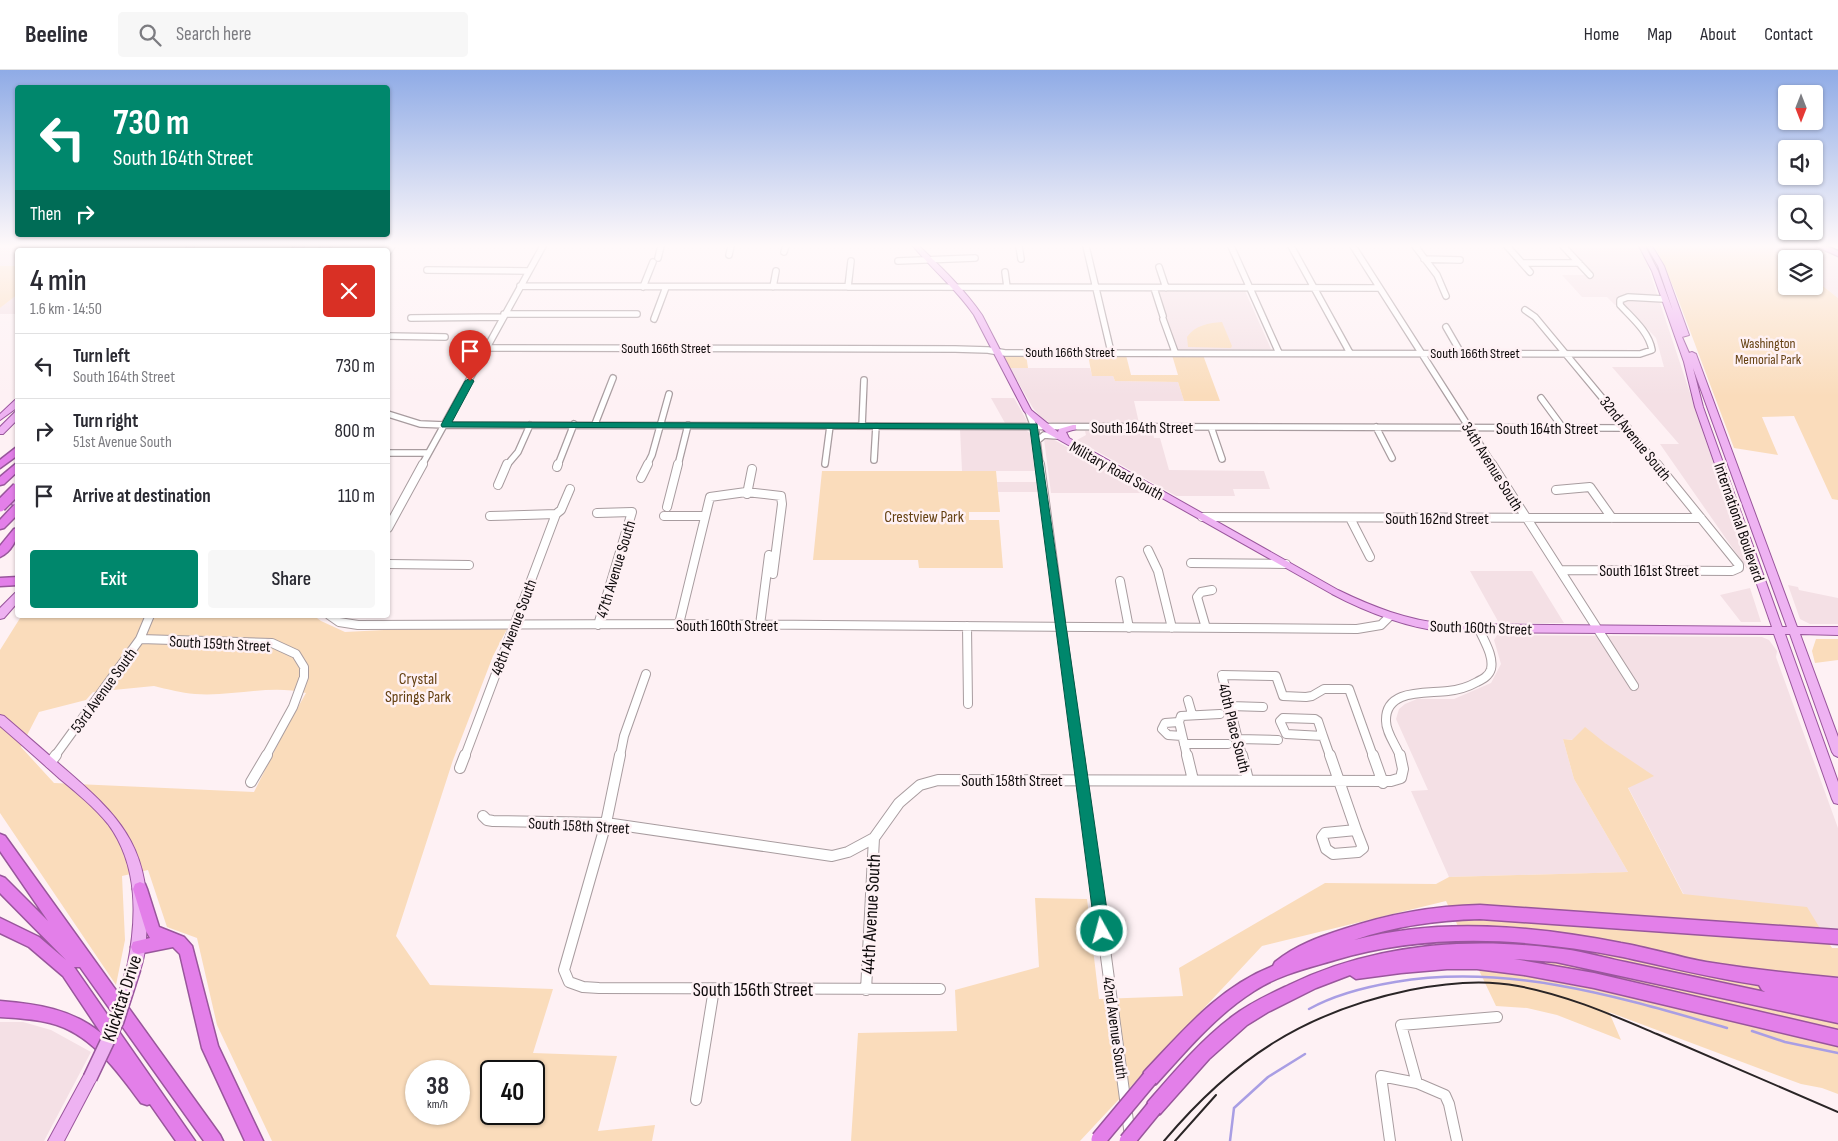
<!DOCTYPE html>
<html lang="en">
<head>
<meta charset="utf-8">
<style>
  :root { --surface:#fff; --page:#f7f7f7; --text:#2b2b33; --muted:#7c7c81; --line:#e1e1e2; --accent:#00876c }
  body { margin:0; font-family:"Sofia Sans Condensed",sans-serif; background:var(--page); color:var(--text); height:100vh; display:flex; flex-direction:column; font-size:19px; white-space:nowrap }
  * { box-sizing:border-box; margin:0 }
  p { font-size:16px; color:var(--muted) }
  .icon { flex:none; width:28px; height:28px; fill:none; stroke:currentColor; stroke-width:2; stroke-linecap:round; stroke-linejoin:round }
  .map { position:relative; flex:1; overflow:hidden }
  .details { position:absolute; left:15px; top:178px; width:375px; height:370px; display:flex; flex-direction:column; background:var(--surface); border-radius:5px; box-shadow:0 1px 4px #0004 }
  .details>* { flex:none }
  .guide { position:absolute; left:15px; top:15px; width:375px; height:152px; border-radius:5px; box-shadow:0 1px 4px #0004; background:#00876c; color:#fff; overflow:hidden }
  .needle { width:32px; rotate:180deg }
  .fabs { position:absolute; left:1778px; top:15px; display:grid; gap:10px }
  .fabs a { display:grid; place-items:center; width:45px; height:45px; border-radius:5px; background:var(--surface); box-shadow:0 1px 4px #0004; font-size:25px }
  .speed { position:absolute; left:405px; top:990px; display:flex; gap:10px; font-size:25px; font-weight:700; text-align:center }
  .speed>* { display:grid; place-content:center; width:65px; height:65px; border-radius:50%; background:var(--surface); box-shadow:0 1px 4px #0004; line-height:1 }
  .speed small { font-size:12px; font-weight:400 }
  .speed .limit { border:2px solid #111; border-radius:8px; background:#fff; color:#111 }
  .pin { position:absolute; display:grid; place-items:center; width:42px; height:42px; color:#fff; margin:-51px -21px; border-radius:50% 50% 50% 0; rotate:-45deg; box-shadow:0 0 5px #0007 }
  .pin .icon { rotate:45deg }
  .me { position:absolute; width:55px; margin:-28px; rotate:353deg; stroke-linejoin:round; filter:drop-shadow(0 0 4px #0008) }
  .turn { display:flex; align-items:center; gap:18px; height:105px; padding:0 15px; font-size:22px }
  .turn .icon { width:65px; height:65px; stroke-width:2.5 }
  .turn b { display:block; font-size:35px; line-height:42px }
  .then { display:flex; align-items:center; height:48px; padding:0 15px; background:#0003; gap:10px; font-size:19px }
  .round { display:grid; place-items:center; flex:none; width:52px; height:52px; border-radius:5px; background:var(--page) }
  .headline { display:flex; align-items:center; justify-content:space-between; height:85px; padding:0 15px }
  h1 { font-size:30px; font-weight:600; line-height:38px }
  .cta { display:flex; gap:10px; margin-top:auto; padding:10px 15px }
  .cta a { flex:1; height:58px; border-radius:5px; background:var(--accent); color:#fff; font-size:20px; font-weight:600; line-height:58px; text-align:center }
  .cta a+a { background:var(--page); color:var(--text) }
  ul { padding:0; list-style:none }
  li { display:flex; align-items:center; gap:15px; height:65px; padding:0 15px; border-top:1px solid var(--line) }
  li div { flex:1 }
  li b { display:block; font-size:19px }
  li em { font-style:normal }
  header { display:flex; align-items:center; gap:30px; box-sizing:border-box; height:70px; padding:0 25px; background:var(--surface); border-bottom:1px solid var(--line) }
  header strong { font-size:24px }
  nav { display:flex; gap:28px; margin-inline-start:auto; font-size:18px }
  .search { width:350px; height:45px; background:var(--page); display:flex; align-items:center; gap:12px; box-sizing:border-box; padding:0 18px; border-radius:5px; color:var(--muted); font-size:19px }
  .map>svg:first-child { display:block }
  .built { fill:#f4e0e5 }
  .green { fill:#fadcbb; fill-rule:evenodd }
  .lines { fill:none; stroke-linecap:round; stroke-linejoin:round }
  .stream { stroke:#a99ee4; stroke-width:2.5 }
  .minor-far2-casing { stroke:#a89c9f; stroke-width:8 }
  .minor-far1-casing { stroke:#a89c9f; stroke-width:10 }
  .minor-casing { stroke:#a89c9f; stroke-width:12 }
  .major-casing { stroke:#99569c; stroke-width:2 }
  .highway-casing { stroke:#99569c; stroke-width:3 }
  .minor-far2 { stroke:#fff; stroke-width:5.5 }
  .minor-far1 { stroke:#fff; stroke-width:8 }
  .minor { stroke:#fff; stroke-width:10 }
  .major { fill:#eeb2f2; fill-rule:evenodd }
  .highway { fill:#e37fe9; fill-rule:evenodd }
  .tram-far1 { stroke:#2a2526; stroke-width:1 }
  .tram { stroke:#2a2526; stroke-width:2 }
  .major-bridge-casing { stroke:#99569c; stroke-width:16; stroke-linecap:butt }
  .highway-bridge-far1-casing { stroke:#99569c; stroke-width:14; stroke-linecap:butt }
  .highway-bridge-casing { stroke:#99569c; stroke-width:18; stroke-linecap:butt }
  .major-bridge { stroke:#eeb2f2; stroke-width:13 }
  .highway-bridge-far1 { stroke:#e37fe9; stroke-width:11 }
  .highway-bridge { stroke:#e37fe9; stroke-width:15 }
  .route { fill:#00876c; stroke:#005846 }
  .labels { text-anchor:middle; stroke-width:5; stroke-linejoin:round; paint-order:stroke }
  .far-park-label { font-size:14px; fill:#654112; stroke:#fef1f4 }
  .far-street-label { font-size:14px; fill:#0f0b0c; stroke:#fef1f4 }
  .street-label { font-size:16px; fill:#0f0b0c; stroke:#fef1f4 }
  .park-label { font-size:16px; fill:#654112; stroke:#fef1f4 }
  .near-street-label { font-size:19px; fill:#0f0b0c; stroke:#fef1f4 }
</style>
</head>
<body>
<header>
<strong>Beeline</strong>
<div class="search"><svg class="icon" aria-label="search" viewBox="0 0 24 24"><circle cx="10" cy="10" r="6"/><path d="M15 15l6 6"/></svg>Search here</div>
<nav><a>Home</a><a>Map</a><a>About</a><a>Contact</a></nav>
</header>
<div class="map">
<svg width="1838" height="1071" viewBox="0 0 1838 1071">
  <rect width="100%" height="100%" fill="#fef1f4"/>
  <path class="built" d="M0 176H187L182 180H18L17 196H0Z
    M1595 176H1638L1646 191 1750 503 1660 374H1679L1612 297H1664L1656 268 1625 235H1615L1607 227H1582L1562 205H1595L1568 177H1596Z
    M1769 176H1838V228L1814 209V189H1786Z
    M1156 220 1245 221 1271 279 1176 280Z
    M17 224V244H0V238Z
    M1010 298H1090L1092 305 1113 306 1115 311 1178 312 1184 331H1134L1139 353H1052L1043 350 1033 338Z
    M991 328H1014L1027 351 1024 354 1005 353Z
    M960 359H1024L1030 363 1035 401H962Z
    M1085 361 1153 362 1154 368H1160L1169 400 1264 401 1270 419H1233L1235 426H1176L1077 370 1086 365Z
    M1047 368H1051L1149 423H1051L1044 369Z
    M997 412H1037L1039 422H998Z
    M1470 501H1532L1564 553H1499Z
    M1788 515 1798 517 1799 520 1838 528V554H1810L1800 549Z
    M1750 518 1761 552H1741L1720 525Z
    M1497 565 1762 567 1769 570 1777 581 1776 587 1838 758V859L1696 848 1605 673 1563 669 1574 709 1628 802 1449 807 1411 721 1428 720 1396 649 1399 639 1405 634 1417 629H1454L1491 613 1501 594 1494 570Z
    M0 952H23L51 960 91 982 44 1071H0Z"/>
  <path class="green" d="M1655 176H1769L1786 189V216H1814V209L1838 228V430L1832 429 1794 346 1762 347 1778 385 1734 378 1675 221Z
    M0 196H17L18 224 0 238Z
    M1222 252 1232 276 1231 278 1188 277 1187 267C1195 255 1209 253 1222 252Z
    M1026 284 1028 298H1010L1003 285Z
    M1088 285H1126L1131 305H1178L1172 285H1203L1220 331H1184L1178 312 1115 311 1113 306H1092Z
    M822 401H996L1000 442H969V450H999L1003 498H919L918 490H813Z
    M22 545H313L321 551 345 562 403 559H507L493 586 453 690 396 866 430 915 553 919 533 983 617 986 598 1061 655 1055 652 1071H272L217 955 197 868 167 857 148 800 122 806 125 870 116 915 0 743V580ZM154 616C167 619 181 623 195 624 232 627 270 614 306 623L286 658 254 722 54 713 21 677 39 642 86 630 93 622ZM416 1001H459V1044H416ZM491 1001H534V1044H491Z
    M1816 569H1838V590L1815 593 1812 581Z
    M1585 657 1605 673 1654 706 1628 718 1683 824 1807 837 1832 878H1838V1024L1822 1018 1801 1014 1609 942 1621 970 1557 945 1527 938 1496 936 1446 831 1262 876 1080 1071H851L858 963 957 961 955 920 1039 897 1035 828 1087 829 1099 929 1183 926 1179 898 1325 813 1436 814 1449 807 1628 802 1574 709 1563 669 1572 670Z"/>
  <g class="lines">
    <path class="stream" d="M1309 939C1336 924 1365 917 1395 912 1509 893 1619 927 1727 958
      M1752 961 1785 972 1838 983
      M1230 1071 1234 1038 1268 1007 1305 984"/>
    <g class="minor-far2-casing">
      <path id="minor-far2" d="M1019 176 1021 189
        M1086 176 1111 282
        M1231 176 1279 283
        M1291 176 1350 283
        M1353 176 1493 395
        M1415 176 1437 205 1446 226
        M1507 176 1530 202
        M1563 176 1590 205
        M388 182 392 176
        M784 182 786 176
        M729 185 731 176
        M658 188 661 176
        M1424 189 1460 190
        M898 191 975 188
        M1522 193H1579
        M1159 197 1166 218
        M427 200 529 201
        M1005 202 1007 217
        M520 216 1379 218
        M643 217 653 192
        M773 217 776 201
        M848 217 851 191
        M1154 218 1163 246
        M1525 240 1535 247 1658 395
        M504 244H637
        M411 248 503 247
        M654 249 666 217
        M1163 249 1175 282
        M1446 257 1461 283
        M388 266 445 267
        M488 278 955 279 988 280 1005 283 1640 284 1652 280C1649 262 1632 248 1620 235V230L1628 227 1664 229
        M1541 328 1563 358
        M1028 341 1036 362 1040 395
        M388 344 420 354 445 355 1628 358
        M595 354 613 308
        M862 356 864 310
        M1211 357 1222 389
        M1376 357 1392 388
        M1037 371 1044 365 1057 366
        M388 383H428
        M874 390 876 356
        M825 394 830 356
        M422 395 543 176
        M507 395 518 382 530 355
        M558 395 574 354
        M647 395 652 385 669 324
        M678 395 688 355"/>
    </g>
    <g class="minor-far1-casing">
      <path id="minor-far1" d="M1040 394 1079 686
        M1492 394 1634 616
        M557 397 558 394
        M641 408 648 394
        M498 415 507 394
        M1556 420 1590 417 1612 448
        M747 424 752 399
        M667 437 678 394
        M597 443 632 442 598 555
        M490 446 556 444
        M664 446H704
        M1202 447 1701 448
        M1350 448 1370 487
        M388 458 423 394
        M1148 480 1158 501 1172 558
        M1191 493 1286 494
        M388 494 469 495
        M1560 500 1732 501 1739 498V495L1657 394
        M1120 511 1129 558
        M329 545 339 552 358 555 679 554 1357 559 1381 555 1389 547
        M679 554 710 427 746 422 781 426 782 434 773 504
        M760 555 769 485
        M967 556 968 634
        M1206 558 1197 527 1201 522 1212 520
        M140 569 272 573 296 584 304 597V607L293 637 266 686
        M1188 630 1192 644
        M1230 636 1263 637
        M1283 648 1315 649 1318 651 1323 666 1286 664 1280 651Z
        M1179 652 1165 653 1162 659 1168 665 1182 666
        M1323 666 1330 686
        M1238 669 1278 670
        M1184 674H1228
        M55 686 140 569 150 545
        M465 686 556 444 561 440 570 419
        M620 686 624 666 646 604
        M1187 686 1179 652 1181 646 1220 644
        M1242 686 1222 605 1276 606 1283 626 1306 627 1312 626 1324 619H1349L1373 686
        M1400 686C1396 675 1386 663 1386 651 1385 618 1427 624 1448 621 1458 620 1468 617 1477 612 1483 609 1489 606 1491 599 1494 586 1484 571 1479 559"/>
    </g>
    <g class="minor-casing">
      <path id="minor" d="M620 685 606 753 564 900 569 912 583 917 599 918 940 919
        M1079 685 1130 1066
        M1187 685 1193 710
        M1242 685 1248 710
        M1330 685 1356 760
        M1373 685 1383 713
        M50 693 56 685
        M460 698 465 685
        M251 712 267 685
        M483 746 487 750 493 751 606 753 832 786 848 782 874 768 899 733 920 715 938 710 1391 711 1401 708 1403 699 1400 685
        M1356 760 1363 778 1358 782 1333 784 1326 779 1322 767 1325 763Z
        M866 920 874 768
        M696 1030 714 919
        M1390 1071 1381 1006 1417 1013
        M1457 1071 1449 1034 1445 1025 1417 1013 1401 955 1497 947"/>
    </g>
    <g class="major-casing">
      <path id="major" d="M188 176H195L191 180H184Z
        M913 176H919C942 198 964 219 982 245L1031 340 1058 362 1059 359 1073 355H1076V359L1066 362 1069 368 1338 520C1373 537 1407 550 1446 554L1772 557 1695 337 1684 292 1652 201 1639 176H1645L1658 201 1673 241 1658 196 1647 177 1652 176 1664 196 1689 265 1682 267 1689 283 1692 282 1696 284 1797 557H1838V565L1800 564 1838 667V687L1834 685 1832 682 1790 564H1785L1838 712V734L1834 733 1832 729 1774 564 1446 562C1405 557 1368 543 1332 524L1047 363 1024 341 974 245C956 219 933 200 913 176ZM1693 298 1787 557H1782L1703 337Z
        M15 330H18V337L0 350V344Z
        M15 342H18V349L3 364H0V357Z
        M0 427 18 429V435L0 433Z
        M18 522V532L4 548 0 549V538L15 523Z
        M0 645 4 646C24 663 44 681 65 699 117 744 149 775 147 850 146 867 146 887 139 903L134 905 129 903 127 898C137 849 139 796 108 754 94 737 77 723 60 709 40 691 20 673 0 656Z
        M90 1001 95 1003 97 1008 64 1071H48L85 1003Z"/>
    </g>
    <g class="highway-casing">
      <path id="highway" d="M296 176H304L299 180H290Z
        M323 176H331L326 180H317Z
        M1816 176H1825L1838 181V186Z
        M18 376V385L0 398V390Z
        M18 392V401L4 414 0 415V407Z
        M18 434V444L4 458 0 459V450L14 435Z
        M18 458C18 469 11 482 0 487V476L14 459Z
        M18 507V515L0 516V508Z
        M0 764 5 766 220 1065 223 1071H204L80 897H74L195 1071H176L150 1034 147 1035 141 1033C117 1001 91 963 50 953 34 949 17 948 0 947V931C37 934 72 939 101 963L63 906 29 877 0 863V848L39 867 66 890 0 823V806L5 808 48 851 0 781Z
        M140 812 145 814 147 819 159 857 184 867 192 876 218 976 263 1071H245L202 978 180 884 173 877 138 884 133 882 131 877 133 872 150 868 146 861 133 819 135 814Z
        M1480 835 1838 860V874L1480 849C1437 850 1395 856 1354 870 1440 847 1534 856 1621 873 1650 878 1678 887 1706 892 1750 899 1794 904 1838 908V953L1556 892 1514 889 1594 903 1838 960V976L1594 918 1524 905 1477 899H1447L1401 903 1356 909 1350 905 1316 918 1268 942 1247 955 1209 989 1160 1044 1154 1046 1148 1044 1146 1038 1148 1032C1174 1002 1201 970 1233 946 1250 933 1270 924 1289 915 1371 875 1464 867 1554 878 1578 880 1601 887 1625 892 1671 902 1718 912 1765 922L1762 920 1759 915C1713 908 1668 897 1623 887 1528 868 1428 862 1335 890 1308 898 1278 905 1254 921 1216 945 1186 981 1156 1014L1150 1016 1144 1014 1142 1008 1144 1002C1183 961 1219 917 1273 896L1275 892C1296 875 1319 867 1344 859 1389 844 1433 836 1480 835Z"/>
    </g>
    <use href="#minor-far2" class="minor-far2"/>
    <use href="#minor-far1" class="minor-far1"/>
    <use href="#minor" class="minor"/>
    <use href="#major" class="major"/>
    <use href="#highway" class="highway"/>
    <path class="tram-far1" d="M1828 176 1838 180"/>
    <path class="tram" d="M1164 1071C1233 989 1304 942 1410 920 1445 913 1483 909 1518 916 1567 925 1612 945 1657 964 1718 990 1778 1016 1838 1042
      M1175 1071 1216 1025"/>
    <g class="major-bridge-casing">
      <path id="major-bridge" d="M90 1008 117 951 134 898"/>
    </g>
    <g class="highway-bridge-far1-casing">
      <path id="highway-bridge-far1" d="M0 436 18 418"/>
    </g>
    <g class="highway-bridge-casing">
      <path id="highway-bridge" d="M1099 1069 1150 1008
        M1127 1071 1154 1038"/>
    </g>
    <use href="#major-bridge" class="major-bridge"/>
    <use href="#highway-bridge-far1" class="highway-bridge-far1"/>
    <use href="#highway-bridge" class="highway-bridge"/>
  </g>
  <linearGradient id="sky" x2="0" y2="1"><stop stop-color="#8fabe6"/><stop offset="0.54" stop-color="#fff9fa"/><stop offset="1" stop-color="#fff9fa" stop-opacity="0"/></linearGradient>
  <rect width="1838" height="326" fill="url(#sky)"/>
  <path class="route" d="M470 308 474 311 452 352 1037 354 1110 861 1108 866 1102 868 1097 866 1095 861 1030 359 442 357 441 355 465 311Z"/>
  <g class="labels">
    <g class="far-park-label">
      <text x="1768" y="278">Washington<tspan x="1768" dy="16">Memorial Park</tspan></text>
    </g>
    <g class="far-street-label">
      <text x="666" y="283">South 166th Street</text>
      <text x="1070" y="287">South 166th Street</text>
      <text x="1475" y="288">South 166th Street</text>
    </g>
    <g class="street-label">
      <text x="1142" y="363">South 164th Street</text>
      <text x="1547" y="364">South 164th Street</text>
      <text transform="translate(1636 368) rotate(51)" y="6">32nd Avenue South</text>
      <text transform="translate(1493 396) rotate(58)" y="6">34th Avenue South</text>
      <text transform="translate(1117 400) rotate(29)" y="6">Military Road South</text>
      <text x="1437" y="454">South 162nd Street</text>
      <text transform="translate(1740 452) rotate(71)" y="6">International Boulevard</text>
      <text transform="translate(615 499) rotate(-73)" y="6">47th Avenue South</text>
      <text x="1649" y="506">South 161st Street</text>
      <text x="727" y="561">South 160th Street</text>
      <text transform="translate(513 557) rotate(-69)" y="6">48th Avenue South</text>
      <text transform="translate(1481 557) rotate(2)" y="6">South 160th Street</text>
      <text transform="translate(220 573) rotate(3)" y="6">South 159th Street</text>
      <text transform="translate(103 620) rotate(-54)" y="6">53rd Avenue South</text>
      <text transform="translate(1235 658) rotate(76)" y="6">40th Place South</text>
      <text x="1012" y="716">South 158th Street</text>
      <text transform="translate(579 755) rotate(3)" y="6">South 158th Street</text>
      <text transform="translate(1116 958) rotate(82)" y="6">42nd Avenue South</text>
    </g>
    <g class="park-label">
      <text x="924" y="452">Crestview Park</text>
      <text x="418" y="614">Crystal<tspan x="418" dy="18">Springs Park</tspan></text>
    </g>
    <g class="near-street-label">
      <text transform="translate(870 844) rotate(-87)" y="7">44th Avenue South</text>
      <text x="753" y="926">South 156th Street</text>
      <text transform="translate(121 928) rotate(-72)" y="7">Klickitat Drive</text>
    </g>
  </g>
</svg>
<div class="fabs">
<a><svg class="needle" viewBox="-14 -14 28 28"><path d="M0-13l5 13h-10z" fill="#e53935"/><path d="M0 13l5-13h-10z" fill="#7c7c81"/></svg></a>
<a><svg class="icon" aria-label="sound" viewBox="0 0 24 24"><path d="M4 9h4l5-4v14l-5-4H4zM17 9q2 3 0 6"/></svg></a>
<a><svg class="icon" aria-label="search" viewBox="0 0 24 24"><circle cx="10" cy="10" r="6"/><path d="M15 15l6 6"/></svg></a>
<a><svg class="icon" aria-label="layers" viewBox="0 0 24 24"><path d="M12 4l9 5-9 5-9-5zM3 14l9 5 9-5"/></svg></a>
</div>
<div class="speed"><div>38<small>km/h</small></div><div class="limit">40</div></div>
<div class="pin" style="left:470px;top:311px;background:#d93025"><svg class="icon" aria-label="arrive" viewBox="0 0 24 24"><path d="M6 21V4h12l-3 4 3 4H6"/></svg></div>
<svg class="me" style="left:1102px;top:861px" viewBox="-20 -20 40 40"><circle r="17" fill="#00876c" stroke="#fff" stroke-width="3"/><path d="M0-11L8 9 0 5-8 9z" fill="#fff"/></svg>
<div class="guide">
<div class="turn"><svg class="icon" aria-label="left" viewBox="0 0 24 24"><path d="M17 20v-9H6M10 6l-5 5 5 5"/></svg><div><b>730 m</b>South 164th Street</div></div>
<div class="then">Then<svg class="icon" aria-label="right" viewBox="0 0 24 24"><path d="M7 20v-9h11M14 6l5 5-5 5"/></svg></div>
</div>
<section class="details">
<div class="headline"><div><h1>4 min</h1><p>1.6 km · 14:50</p></div><a class="round" style="background:#d93025;color:#fff"><svg class="icon" aria-label="close" viewBox="0 0 24 24"><path d="M6 6l12 12M18 6L6 18"/></svg></a></div>
<ul>
<li><svg class="icon" aria-label="left" viewBox="0 0 24 24"><path d="M17 20v-9H6M10 6l-5 5 5 5"/></svg><div><b>Turn left</b><p>South 164th Street</p></div><em>730 m</em></li>
<li><svg class="icon" aria-label="right" viewBox="0 0 24 24"><path d="M7 20v-9h11M14 6l5 5-5 5"/></svg><div><b>Turn right</b><p>51st Avenue South</p></div><em>800 m</em></li>
<li><svg class="icon" aria-label="arrive" viewBox="0 0 24 24"><path d="M6 21V4h12l-3 4 3 4H6"/></svg><div><b>Arrive at destination</b></div><em>110 m</em></li>
</ul>
<div class="cta"><a>Exit</a><a>Share</a></div>
</section>
</div>
</body>
</html>
